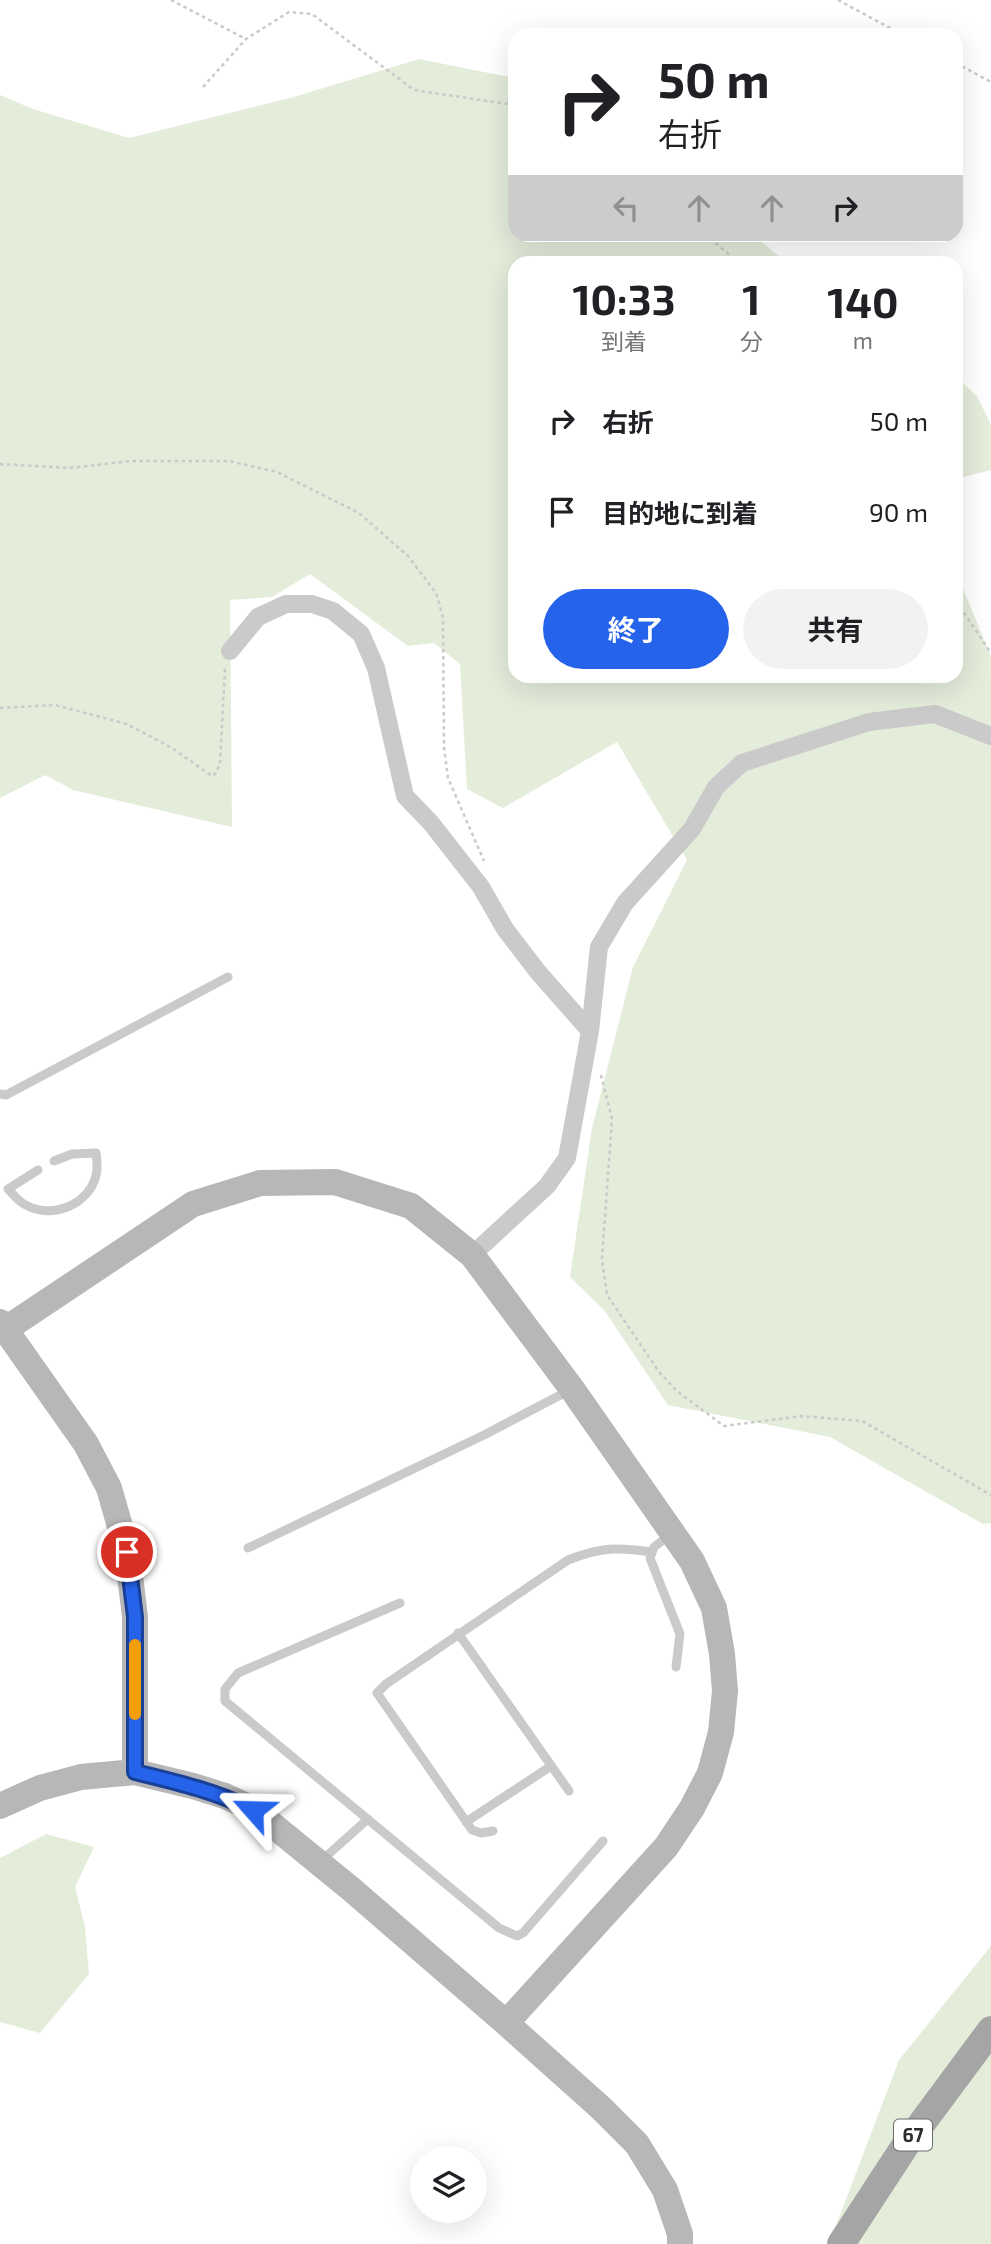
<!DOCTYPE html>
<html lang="ja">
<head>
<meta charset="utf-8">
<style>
  :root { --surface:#fff; --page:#f2f2f2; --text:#202124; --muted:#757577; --accent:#2563eb }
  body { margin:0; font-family:"Exo 2","Noto Sans JP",sans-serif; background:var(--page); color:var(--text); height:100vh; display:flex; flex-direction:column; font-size:26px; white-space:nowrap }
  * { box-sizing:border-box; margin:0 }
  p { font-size:23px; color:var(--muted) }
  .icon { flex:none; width:38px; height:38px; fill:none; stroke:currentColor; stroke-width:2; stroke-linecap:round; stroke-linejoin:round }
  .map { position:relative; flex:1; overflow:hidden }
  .sheet { position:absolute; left:508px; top:256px; width:455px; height:427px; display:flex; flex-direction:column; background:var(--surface); border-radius:21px; box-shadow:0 7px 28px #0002 }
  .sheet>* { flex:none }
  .guide { position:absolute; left:508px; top:28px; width:455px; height:214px; border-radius:21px; box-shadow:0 7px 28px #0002; background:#fff; color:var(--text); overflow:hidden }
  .tools { position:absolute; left:410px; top:2146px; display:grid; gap:14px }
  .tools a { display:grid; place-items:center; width:77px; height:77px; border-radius:50%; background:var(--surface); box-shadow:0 7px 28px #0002; font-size:35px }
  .pin { position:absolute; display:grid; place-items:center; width:60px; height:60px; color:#fff; margin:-30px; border:4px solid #fff; border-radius:50%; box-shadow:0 2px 7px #0007 }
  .me { position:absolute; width:77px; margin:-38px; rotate:295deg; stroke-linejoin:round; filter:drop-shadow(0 0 5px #0008) }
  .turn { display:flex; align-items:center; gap:24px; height:147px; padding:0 35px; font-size:32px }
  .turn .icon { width:91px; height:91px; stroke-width:2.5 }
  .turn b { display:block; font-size:49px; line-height:60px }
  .lanes { display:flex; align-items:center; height:66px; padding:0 35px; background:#0003; justify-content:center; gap:35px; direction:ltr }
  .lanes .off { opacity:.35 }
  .eta { display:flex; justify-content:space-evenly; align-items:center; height:119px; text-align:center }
  .eta b { font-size:42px; font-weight:700; line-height:49px }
  .button { display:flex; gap:14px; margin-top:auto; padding:14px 35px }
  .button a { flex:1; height:80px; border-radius:42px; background:var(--accent); color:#fff; font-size:28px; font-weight:700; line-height:80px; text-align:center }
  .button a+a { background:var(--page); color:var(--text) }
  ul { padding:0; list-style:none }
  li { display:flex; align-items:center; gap:21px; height:91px; padding:0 35px }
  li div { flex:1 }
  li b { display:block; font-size:26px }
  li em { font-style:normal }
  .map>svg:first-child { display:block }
  .green { fill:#e4ecda }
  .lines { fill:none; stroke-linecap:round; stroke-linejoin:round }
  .path { stroke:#cacaca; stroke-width:2.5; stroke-dasharray:3.5 3.5; stroke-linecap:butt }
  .lane { stroke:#cacaca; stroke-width:9 }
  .street { stroke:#cacaca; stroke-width:18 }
  .secondary { stroke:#b7b7b7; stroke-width:26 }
  .primary { stroke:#a5a5a5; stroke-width:28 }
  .route-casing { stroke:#184099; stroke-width:18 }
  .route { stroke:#2563eb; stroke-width:12 }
  .slow { stroke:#f59e0b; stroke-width:12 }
  .labels { text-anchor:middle; stroke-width:7; stroke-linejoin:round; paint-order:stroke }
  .shield { fill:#fff; stroke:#6c6c6c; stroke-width:2 }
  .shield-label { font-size:19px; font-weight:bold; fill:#2d2d2d }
</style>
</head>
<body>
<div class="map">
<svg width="991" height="2244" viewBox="0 0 991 2244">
  <rect width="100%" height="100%" fill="#fff"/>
  <path class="green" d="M419 59 514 78V234L753 235 786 262H514V676H956V571L991 657V1523L983 1524 830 1437 668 1405 604 1310 570 1277 592 1128 633 967 687 860 617 742 503 808 467 789 460 664 434 643 408 646 310 574 272 597 230 600 232 827 73 790 45 775 0 798V95L33 109 129 138 294 97Z
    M956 377 977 396 991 425V470L956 479Z
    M46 1834 94 1847 75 1887 85 1927 89 1974 40 2033 0 2022V1858Z
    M991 1946V2244H829L899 2060Z"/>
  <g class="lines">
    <path class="path" d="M171 0 246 39
      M838 0 903 35
      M956 63 991 82
      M203 87 246 39 289 12 312 14 414 90 514 105
      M705 234 738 262
      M0 464 70 468 131 461H229L277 472 359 513 408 556 436 593 443 617 444 747 448 778 484 861
      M956 601 991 653
      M0 708 55 705 127 724 172 748 212 776 216 773 220 764 225 668
      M601 1075 612 1119 602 1259 607 1295 659 1372 677 1391 724 1426 802 1416 862 1421 991 1495"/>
    <path class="lane" d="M0 1094 6 1095 228 977
      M38 1170 8 1189C13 1194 18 1201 24 1204 52 1221 93 1204 97 1170 97 1164 97 1158 96 1153L72 1154 54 1161
      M671 1534 654 1547 650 1558 680 1634 676 1667
      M248 1548 484 1435 570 1390
      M400 1603 238 1673 225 1689V1701L499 1928 517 1936 523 1933 603 1841
      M458 1633 569 1791
      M466 1822 551 1766
      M493 1831 481 1833 472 1830 377 1693 386 1684 568 1560C601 1547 617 1547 652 1552
      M322 1860 368 1819"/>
    <path class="street" d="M230 651 258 617 286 604H312L333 611 361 634 376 668 405 796 431 823 481 887 505 929 538 972 590 1031
      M472 1255 547 1186 567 1158 590 1031 599 947 625 903 692 829 716 787 742 763 869 722 935 714 991 736"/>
    <path class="secondary" d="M0 1322 86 1444 109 1488 127 1551 135 1617V1772
      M6 1329 193 1204 260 1183 335 1182 411 1206 472 1255 572 1389 692 1561 714 1608 722 1654 725 1691 721 1732 710 1773 692 1808 666 1847 506 2023
      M0 1806 40 1788 81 1777 135 1772 193 1786 225 1796 253 1809 351 1889 506 2023 601 2108 637 2144 665 2190 680 2234V2244"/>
    <path class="primary" d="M841 2244 905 2146 991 2030"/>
  </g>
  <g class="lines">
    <g class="route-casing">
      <path id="route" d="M127 1552 135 1617V1772C176 1782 215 1791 253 1810"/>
    </g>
    <use href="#route" class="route"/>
    <path class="slow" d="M135 1645V1714"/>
  </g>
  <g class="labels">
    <rect class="shield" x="894" y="2119.5" width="38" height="31" rx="5"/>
    <g class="shield-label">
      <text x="913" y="2142">67</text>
    </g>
  </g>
</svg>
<div class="tools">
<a><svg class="icon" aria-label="layers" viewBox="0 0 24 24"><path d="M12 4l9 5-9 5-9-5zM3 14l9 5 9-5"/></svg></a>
</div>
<div class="pin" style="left:127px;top:1552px;background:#d93025"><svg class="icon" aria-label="arrive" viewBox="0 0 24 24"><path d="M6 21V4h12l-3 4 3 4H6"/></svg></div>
<svg class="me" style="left:253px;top:1810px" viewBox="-20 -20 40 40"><path d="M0-17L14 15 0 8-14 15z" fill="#2563eb" stroke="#fff" stroke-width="4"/></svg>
<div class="guide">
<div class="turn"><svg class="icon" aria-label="right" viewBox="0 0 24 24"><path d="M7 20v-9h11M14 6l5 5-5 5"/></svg><div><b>50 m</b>右折</div></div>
<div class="lanes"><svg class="icon off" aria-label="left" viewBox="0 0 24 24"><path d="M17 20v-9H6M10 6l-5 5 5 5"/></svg><svg class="icon off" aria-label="ahead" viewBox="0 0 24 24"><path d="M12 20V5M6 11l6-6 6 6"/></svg><svg class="icon off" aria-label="ahead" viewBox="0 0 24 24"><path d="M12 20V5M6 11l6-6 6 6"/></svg><svg class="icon" aria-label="right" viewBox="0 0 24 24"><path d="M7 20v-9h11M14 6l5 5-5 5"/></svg></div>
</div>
<section class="sheet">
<div class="eta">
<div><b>10:33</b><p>到着</p></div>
<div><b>1</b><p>分</p></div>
<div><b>140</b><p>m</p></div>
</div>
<ul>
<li><svg class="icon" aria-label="right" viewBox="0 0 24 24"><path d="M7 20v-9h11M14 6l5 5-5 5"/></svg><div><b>右折</b></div><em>50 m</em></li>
<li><svg class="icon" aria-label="arrive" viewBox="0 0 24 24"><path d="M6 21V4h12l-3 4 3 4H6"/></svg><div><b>目的地に到着</b></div><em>90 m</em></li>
</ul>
<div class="button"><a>終了</a><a>共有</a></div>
</section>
</div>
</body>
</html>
